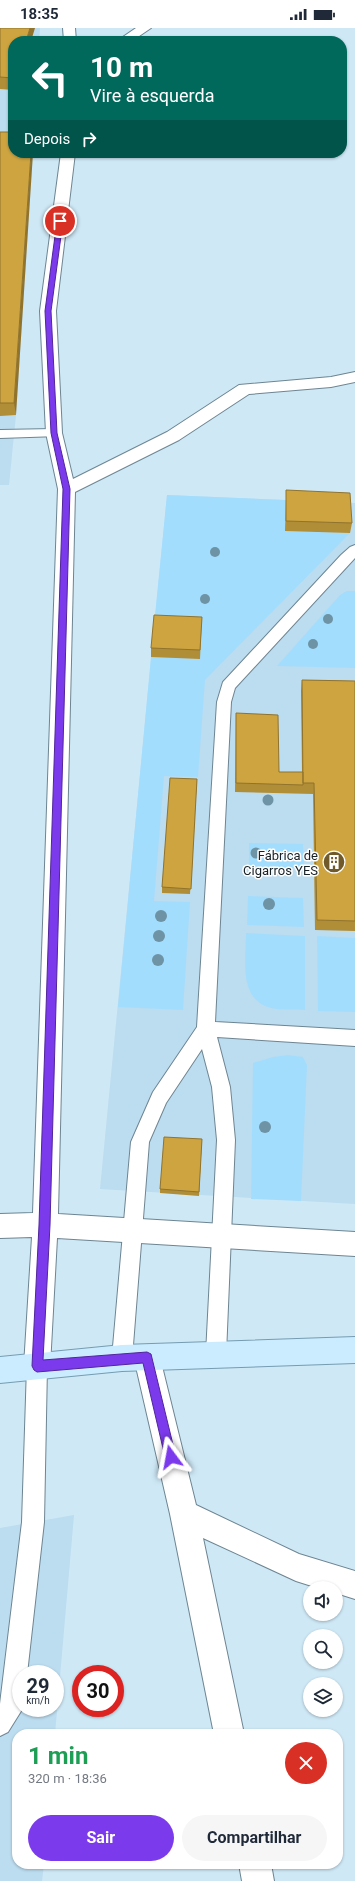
<!DOCTYPE html>
<html lang="pt">
<head>
<meta charset="utf-8">
<style>
  :root { --surface:#fff; --page:#f6f6f7; --text:#1f2937; --muted:#747a83; --accent:#7c3aed }
  body { margin:0; font-family:Roboto,sans-serif; background:var(--page); color:var(--text); height:100vh; display:flex; flex-direction:column; font-size:15px; white-space:nowrap }
  * { box-sizing:border-box; margin:0 }
  p { font-size:13px; color:var(--muted) }
  .icon { flex:none; width:22px; height:22px; fill:none; stroke:currentColor; stroke-width:2; stroke-linecap:round; stroke-linejoin:round }
  .map { position:relative; flex:1; overflow:hidden }
  .sheet { position:absolute; left:12px; top:1701px; width:331px; height:140px; display:flex; flex-direction:column; background:var(--surface); border-radius:16px; box-shadow:0 1px 3px #0004 }
  .sheet>* { flex:none }
  .guide { position:absolute; left:8px; top:8px; width:339px; height:122px; border-radius:16px; box-shadow:0 1px 3px #0004; background:#00695c; color:#fff; overflow:hidden }
  .buttons { position:absolute; left:303px; top:1553px; display:grid; gap:8px }
  .buttons a { display:grid; place-items:center; width:40px; height:40px; border-radius:50%; background:var(--surface); box-shadow:0 1px 3px #0004; font-size:20px }
  .speed { position:absolute; left:12px; top:1637px; display:flex; gap:8px; font-size:20px; font-weight:700; text-align:center }
  .speed>* { display:grid; place-content:center; width:52px; height:52px; border-radius:50%; background:var(--surface); box-shadow:0 1px 3px #0004; line-height:1 }
  .speed small { font-size:10px; font-weight:400 }
  .speed .limit { border:6px solid #d22; background:#fff; color:#111 }
  .pin { position:absolute; display:grid; place-items:center; width:34px; height:34px; color:#fff; margin:-17px; border:2px solid #fff; border-radius:50%; box-shadow:0 1px 4px #0007 }
  .me { position:absolute; width:44px; margin:-22px; rotate:347deg; stroke-linejoin:round; filter:drop-shadow(0 0 3px #0008) }
  .turn { display:flex; align-items:center; gap:14px; height:84px; padding:0 16px; font-size:18px }
  .turn .icon { width:52px; height:52px; stroke-width:2.5 }
  .turn b { display:block; font-size:28px; line-height:34px }
  .then { display:flex; align-items:center; height:38px; padding:0 16px; background:#0003; gap:8px; font-size:15px }
  .round { display:grid; place-items:center; flex:none; width:42px; height:42px; border-radius:21px; background:var(--page) }
  .overview { display:flex; align-items:center; justify-content:space-between; height:68px; padding:0 16px }
  h1 { font-size:24px; font-weight:700; line-height:30px; color:#1e9e55 }
  .button { display:flex; gap:8px; margin-top:auto; padding:8px 16px }
  .button a { flex:1; height:46px; border-radius:24px; background:var(--accent); color:#fff; font-size:16px; font-weight:700; line-height:46px; text-align:center }
  .button a+a { background:var(--page); color:var(--text) }
  .status { display:flex; justify-content:space-between; align-items:center; height:28px; padding:0 20px; background:var(--surface); direction:ltr }
  .status svg { height:11px; fill:currentColor }
  .map>svg:first-child { display:block }
  .built { fill:#bcdcef; fill-rule:evenodd }
  .green { fill:#a3ddfd }
  .lines { fill:none; stroke-linecap:round; stroke-linejoin:round }
  .lane-casing { stroke:#6d8592; stroke-width:2 }
  .street-casing { stroke:#6d8592; stroke-width:2 }
  .primary-casing { stroke:#759cb1; stroke-width:2 }
  .lane { fill:#fff; fill-rule:evenodd }
  .street { fill:#fff; fill-rule:evenodd }
  .primary { fill:#cbecfe; fill-rule:evenodd }
  .tree { fill:#6e93a5 }
  .wall { fill:#b08d37 }
  .shaded-wall { fill:#90732d }
  .building { fill:#cda440; stroke:#90732d }
  .route { fill:#7c3aed; stroke:#51269a }
  .labels { text-anchor:middle; stroke-width:3; stroke-linejoin:round; paint-order:stroke }
  .poi-label { font-size:13px; fill:#162025; stroke:#fff; text-anchor:end }
</style>
</head>
<body>
<div class="status"><b>18:35</b><svg viewBox="0 0 49 12"><path d="M0 12V9h3v3zM5 12V6h3v6zM10 12V3h3v9zM15 12V0h3v12zM26 1h20v11H26zM47 4h2v5h-2z"/></svg></div>
<div class="map">
<svg width="355" height="1853" viewBox="0 0 355 1853">
  <rect width="100%" height="100%" fill="#cee8f6"/>
  <path class="built" d="M0 0H40L39 13H13V125H33L16 387 9 457H0Z
    M167 467 355 475V1176L100 1161Z
    M74 1487 55 1706H17V1836H44L42 1853H0V1500ZM21 1646H55V1680H21Z"/>
  <path class="green" d="M167 467 286 472V503L350 505 205 652 198 749 164 748 154 873 190 874 183 982 118 979 151 629 200 631 154 597Z
    M347 563H355V640L277 638 340 567Z
    M249 815 303 816 304 840 249 838Z
    M248 868 303 870 304 899 247 897Z
    M246 905 305 908V982C296 981 287 982 277 981 237 976 246 934 246 905Z
    M317 908 355 910V984L318 983Z
    M288 1027 303 1029 307 1037 301 1173 251 1171 253 1035 273 1029Z"/>
  <g class="lines">
    <g class="lane-casing">
      <path id="lane" d="M54 401 59 402 60 405 59 408 0 410V402Z
        M355 517V530L235 660 231 674 215 994 355 1002V1018L217 1009 230 1059 235 1112 226 1326 223 1333 216 1336 209 1333 206 1326 217 1112 212 1059 202 1021 166 1075 149 1114 132 1330 129 1337 122 1340 115 1337 112 1330 131 1114 153 1064 197 999 217 674 223 654 341 527 350 519Z
        M37 1328 44 1331 47 1338 44 1494 27 1646H21V1680H23L8 1704 0 1708V1676L22 1494 27 1338 30 1331Z"/>
    </g>
    <g class="street-casing">
      <path id="street" d="M63 0H75L76 13H64Z
        M136 0H151L132 13H117Z
        M61 125H75L56 283 62 405 73 451 167 404 239 357 331 349 355 344V354L331 359 249 366 179 412 75 464 58 1186 355 1204V1228L57 1210 50 1338 46 1347 37 1351 28 1347 24 1338 32 1209 0 1210V1186L33 1185 58 461 46 405 40 283Z
        M147 1317 156 1321 160 1330 196 1477 299 1526 355 1543V1571L336 1565V1560H318L296 1553 203 1510 244 1706H214L170 1486 134 1330 138 1321Z
        M239 1836H271L274 1853H242Z"/>
    </g>
    <g class="primary-casing">
      <path id="primary" d="M355 1309V1335L122 1343 0 1355V1329L122 1317Z"/>
    </g>
    <use href="#lane" class="lane"/>
    <use href="#street" class="street"/>
    <use href="#primary" class="primary"/>
  </g>
  <g class="tree">
    <circle cx="215" cy="524" r="5"/>
    <circle cx="205" cy="571" r="5"/>
    <circle cx="328" cy="591" r="5"/>
    <circle cx="313" cy="616" r="5"/>
    <circle cx="268" cy="772" r="5.5"/>
    <circle cx="256" cy="825" r="5.5"/>
    <circle cx="269" cy="876" r="6"/>
    <circle cx="161" cy="888" r="6"/>
    <circle cx="159" cy="908" r="6"/>
    <circle cx="158" cy="932" r="6"/>
    <circle cx="265" cy="1099" r="6"/>
  </g>
  <path class="wall" d="M0 0 13 13V62L0 61Z
    M0 104 16 387 0 388Z
    M286 462 352 495 350 505 285 503 286 472Z
    M202 589 200 631 151 629V620Z
    M302 652 355 653V903L315 902 313 766 235 764 236 685 279 744H302L301 663Z
    M197 751 190 866 162 865V859Z
    M202 1111 199 1168 160 1165V1161Z"/>
  <path class="shaded-wall" d="M30 0H35L31 13H26Z
    M31 125H33L16 387 14 375Z"/>
  <path class="building" d="M0 0H30L26 13H13V50L0 49Z
    M0 104H13V125H31L14 375H0Z
    M286 462 350 465 352 495 286 493Z
    M154 587 202 589 200 622 151 620Z
    M302 652 355 653V893L317 892 314 755H303Z
    M236 685 278 687 279 744H303V757L236 755Z
    M170 750 197 751 191 861 162 859Z
    M164 1109 202 1111 199 1164 160 1161Z"/>
  <path class="route" d="M60 191 63 193 51 283 57 405 70 461 50 1197 43 1332 147 1324 151 1326 176 1429 175 1433 171 1435 167 1433 165 1429 143 1335 37 1344 34 1342 32 1338 39 1197 63 461 51 405 45 283 57 193Z"/>
  <defs>
    <g id="building-disc" transform="scale(1.15)"><circle r="9.5" fill="#705a29" stroke="#fff"/><path d="M-4-6H4V6H1V3H-1V6H-4ZM-2.5-4.3h1.7v1.8h-1.7ZM.8-4.3h1.7v1.8H.8ZM-2.5-1h1.7V.8h-1.7ZM.8-1h1.7V.8H.8Z" fill="#fff"/></g>
  </defs>
  <g fill-rule="evenodd">
    <use href="#building-disc" x="334" y="834"/>
  </g>
  <g class="labels">
    <g class="poi-label">
      <text x="318" y="832">Fábrica de<tspan x="318" dy="15">Cigarros YES</tspan></text>
    </g>
  </g>
</svg>
<div class="buttons">
<a><svg class="icon" aria-label="sound" viewBox="0 0 24 24"><path d="M4 9h4l5-4v14l-5-4H4zM17 9q2 3 0 6"/></svg></a>
<a><svg class="icon" aria-label="search" viewBox="0 0 24 24"><circle cx="10" cy="10" r="6"/><path d="M15 15l6 6"/></svg></a>
<a><svg class="icon" aria-label="layers" viewBox="0 0 24 24"><path d="M12 4l9 5-9 5-9-5zM3 14l9 5 9-5"/></svg></a>
</div>
<div class="speed"><div>29<small>km/h</small></div><div class="limit">30</div></div>
<div class="pin" style="left:60px;top:193px;background:#d93025"><svg class="icon" aria-label="arrive" viewBox="0 0 24 24"><path d="M6 21V4h12l-3 4 3 4H6"/></svg></div>
<svg class="me" style="left:171px;top:1429px" viewBox="-20 -20 40 40"><path d="M0-17L14 15 0 8-14 15z" fill="#7c3aed" stroke="#fff" stroke-width="4"/></svg>
<div class="guide">
<div class="turn"><svg class="icon" aria-label="left" viewBox="0 0 24 24"><path d="M17 20v-9H6M10 6l-5 5 5 5"/></svg><div><b>10 m</b>Vire à esquerda</div></div>
<div class="then">Depois<svg class="icon" aria-label="right" viewBox="0 0 24 24"><path d="M7 20v-9h11M14 6l5 5-5 5"/></svg></div>
</div>
<section class="sheet">
<div class="overview"><div><h1>1 min</h1><p>320 m · 18:36</p></div><a class="round" style="background:#d93025;color:#fff"><svg class="icon" aria-label="close" viewBox="0 0 24 24"><path d="M6 6l12 12M18 6L6 18"/></svg></a></div>
<div class="button"><a>Sair</a><a>Compartilhar</a></div>
</section>
</div>
</body>
</html>
